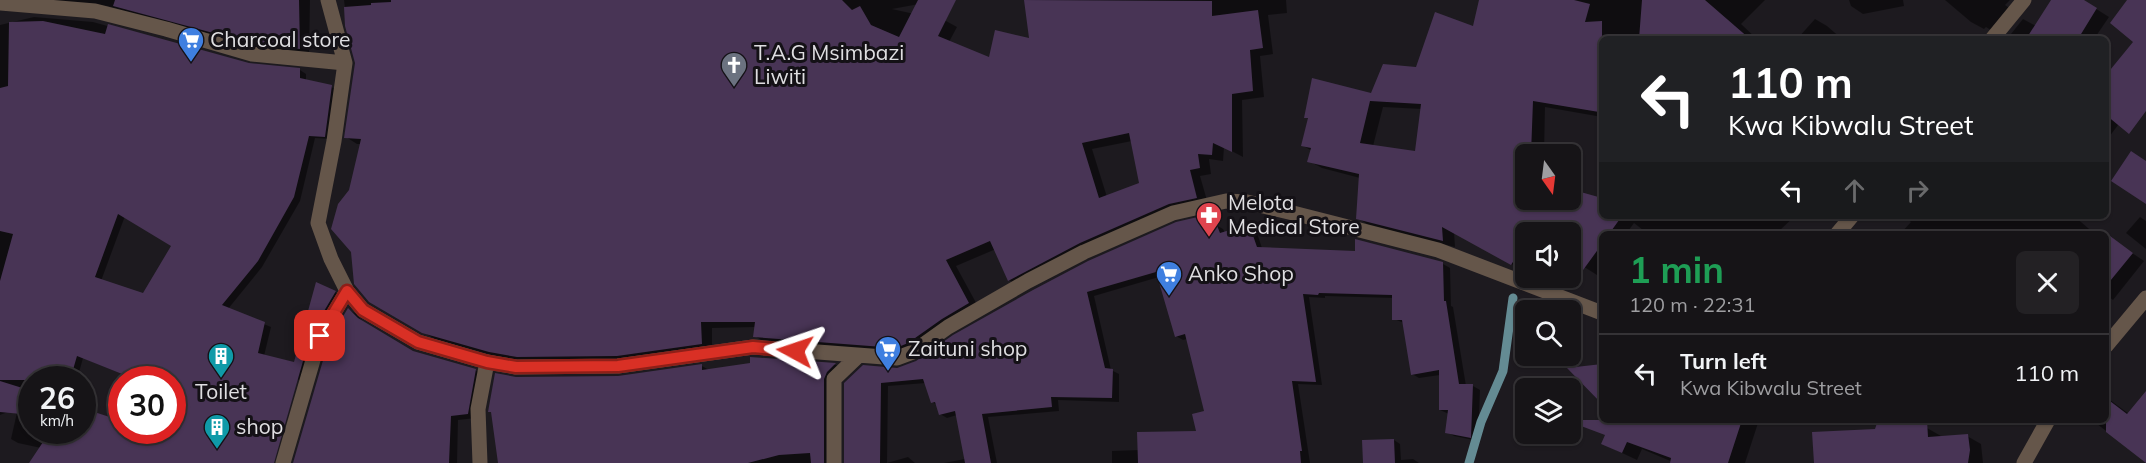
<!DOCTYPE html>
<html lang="en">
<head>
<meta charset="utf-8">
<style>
  :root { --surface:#161417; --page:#232124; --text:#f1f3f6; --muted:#9e9ea1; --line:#353336 }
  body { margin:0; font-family:Mulish,sans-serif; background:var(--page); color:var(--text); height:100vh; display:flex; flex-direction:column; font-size:22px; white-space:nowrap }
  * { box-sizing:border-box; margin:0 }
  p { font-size:20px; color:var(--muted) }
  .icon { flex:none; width:33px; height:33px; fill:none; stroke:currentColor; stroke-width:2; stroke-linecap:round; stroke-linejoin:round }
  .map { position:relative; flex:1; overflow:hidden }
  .drawer { position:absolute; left:1599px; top:231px; width:510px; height:192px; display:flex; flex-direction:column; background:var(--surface); border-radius:9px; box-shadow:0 2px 4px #0004,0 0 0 2px var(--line) }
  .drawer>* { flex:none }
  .banner { position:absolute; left:1599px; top:36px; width:510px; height:183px; border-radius:9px; box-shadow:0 2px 4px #0004,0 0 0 2px var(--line); background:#202124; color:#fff; overflow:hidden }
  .needle { width:39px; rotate:166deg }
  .controls { position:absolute; left:1515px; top:144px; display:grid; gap:12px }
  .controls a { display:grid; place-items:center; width:66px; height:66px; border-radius:9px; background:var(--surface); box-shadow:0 2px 4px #0004,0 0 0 2px var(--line); font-size:30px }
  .speed { position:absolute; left:18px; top:366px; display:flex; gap:12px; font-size:30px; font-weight:700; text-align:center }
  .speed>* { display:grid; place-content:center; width:78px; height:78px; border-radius:50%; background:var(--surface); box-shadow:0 2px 4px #0004,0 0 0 2px var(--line); line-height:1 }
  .speed small { font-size:15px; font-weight:400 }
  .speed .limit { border:9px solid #d22; background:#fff; color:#111 }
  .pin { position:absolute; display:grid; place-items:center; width:51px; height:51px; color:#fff; margin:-26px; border-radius:12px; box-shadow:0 3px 9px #0006 }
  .me { position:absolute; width:66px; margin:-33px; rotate:275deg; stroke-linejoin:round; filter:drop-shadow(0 0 4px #0008) }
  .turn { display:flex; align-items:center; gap:21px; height:126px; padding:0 30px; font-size:27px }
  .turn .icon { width:78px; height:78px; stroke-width:2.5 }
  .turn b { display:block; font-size:42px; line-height:51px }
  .lanes { display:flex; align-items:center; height:57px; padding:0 30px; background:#0003; justify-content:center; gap:30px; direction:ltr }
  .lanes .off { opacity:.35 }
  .round { display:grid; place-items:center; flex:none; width:63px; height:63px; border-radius:9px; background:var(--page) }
  .headline { display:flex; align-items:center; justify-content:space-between; height:102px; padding:0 30px }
  h1 { font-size:36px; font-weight:700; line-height:45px; color:#1e9e55 }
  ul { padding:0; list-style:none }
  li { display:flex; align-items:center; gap:18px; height:78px; padding:0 30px; border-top:2px solid var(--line) }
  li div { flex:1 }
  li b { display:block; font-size:22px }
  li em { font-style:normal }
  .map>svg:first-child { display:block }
  .shadow { fill:#0007; fill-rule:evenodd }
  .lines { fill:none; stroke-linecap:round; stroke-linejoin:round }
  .stream { stroke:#648b93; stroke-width:9 }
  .building { fill:#483455; fill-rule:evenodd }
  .street { stroke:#65564a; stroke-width:15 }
  .route-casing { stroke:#8d1f18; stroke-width:15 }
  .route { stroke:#d93025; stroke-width:10 }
  .labels { text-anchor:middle; stroke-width:6; stroke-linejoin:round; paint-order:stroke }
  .poi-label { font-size:21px; fill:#dfdee1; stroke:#141116; text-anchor:start }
</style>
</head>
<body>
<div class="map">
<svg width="2146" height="463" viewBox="0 0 2146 463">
  <rect width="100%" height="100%" fill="#1d1a1f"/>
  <path class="shadow" d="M38 0H310L309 53 264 49 107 6Z
    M344 0H941L892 9 946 21 957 27 949 42 990 59 1031 40 1025 0H1286L1287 13 1268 15 1273 54 1260 56 1264 97 1242 100 1243 157 1224 147 1223 161 1209 159 1211 174 1200 176 1208 204 1020 287 1009 280 996 249 956 266 980 310 908 354 766 343 755 336 756 327 712 328V350L629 362 529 363 502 358 435 339 370 301 350 190 362 144H357L346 137 356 63 347 25ZM1132 141 1140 184 1107 197 1092 149Z
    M1481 0H1765L1741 24 1757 39H1602V117L1545 107 1544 154H1526V200L1602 201V216H1795L1776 234H1648L1634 223 1626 234H1602V268L1597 275 1570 258V232H1526L1524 271 1454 232 1455 247 1370 226 1358 218 1360 178 1322 168 1309 161 1312 151 1302 145 1309 119 1306 117 1372 95 1417 69 1474 28ZM1383 107 1422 109 1416 152 1373 146Z
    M1849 0H1903L1904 6 1863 14 1851 6Z
    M1945 0H2010L2005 5 2018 14 2000 36 1986 27 1984 29 1971 22Z
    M2053 0H2082L2109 17 2094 39H2007L2023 19 2036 26Z
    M2129 0H2146V88L2106 141V78L2135 42Z
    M34 17 93 22 249 65 300 70 306 74V81L331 87 338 90 331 139 315 138 300 201 262 267 228 309 271 327 264 356 295 364 317 284 341 295 303 383 297 379 265 463H31L41 448 18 443 11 439 18 408 0 415V25ZM125 216 173 245 143 295 101 281ZM83 358 132 378V380H172V430H122V411L118 421 82 430H32V380H77Z
    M1815 19 1827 26 1842 39H1797Z
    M1907 216H2074L2095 234H2028L2025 232 2023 234H1900L1911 222 1906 218Z
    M2140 217 2146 221V249L2126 233Z
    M1202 218 1209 222 1211 227 1216 225 1223 229 1225 233 1249 225 1256 230 1262 248 1443 264 1450 268 1451 306 1453 307 1466 386H1473L1480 390 1478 441 1454 436 1447 432 1449 414 1440 410V375L1419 378 1412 374 1404 323 1394 319V298L1325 296V298L1309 297 1322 385 1298 384 1310 463H1112V451L1139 450 1197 432 1206 413 1187 339 1183 340 1176 336 1159 277 1094 296 1111 370 1119 374V402L1058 400 1059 411 988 417 997 463H944L965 459 957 415 947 418 940 414 937 405 932 402 926 383 888 386 887 463 908 457 915 463H845V384L917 362Z
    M2110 238 2144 261 2113 300 2109 297 2106 302V243Z
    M349 310 356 314 366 325 413 352 475 370 483 375 476 418 458 420 457 463H295Z
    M753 358 836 365 842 368 831 463H670L702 366 709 370 751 365Z
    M2146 393V462L2092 420H2106V397L2129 414Z
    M1613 420H1759L1745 463H1675L1642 449 1637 460 1603 444Z
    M1927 428 1941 436V438L1967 436 1981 444 1983 463H1813Z
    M1394 440 1400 444 1401 460 1413 459 1419 463H1364Z"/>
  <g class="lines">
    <path class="stream" d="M1469 463 1481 422 1503 371 1513 298"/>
  </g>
  <path class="building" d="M115 0H299L300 49 254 44 113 6Z
    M391 0H842L852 10 860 6 871 25 899 37 918 0H956L938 36 989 57 995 30 1029 38 1024 0 1212 1V16L1258 10 1263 48 1250 50 1253 91 1232 94V152L1213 143 1212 155 1198 154 1200 168 1190 170 1197 198 1169 204 1080 243 1008 281 990 241 946 260 969 303 942 319 908 343 896 348 753 337 755 322H701L702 344 617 356 517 357 489 352 422 333 369 302 354 284 351 252 331 229 338 204 349 190 361 139 344 138 355 63 345 26 344 7 371 5V3L391 2ZM1129 133 1139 183 1099 198 1082 143Z
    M1479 0H1574L1590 4 1585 22 1602 21V98L1599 112 1533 101 1531 154H1526V200H1570V189L1602 198V216H1622L1609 234H1602V244L1570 288V232H1526V256L1518 254 1511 265 1442 227 1443 241 1356 219 1359 174 1307 162 1311 148 1301 146 1308 118H1304L1312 78 1371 93 1383 64 1416 67 1435 12 1473 26ZM1370 101 1421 104 1415 151 1360 143Z
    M1642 0H1705L1750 39H1639Z
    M2051 0H2084L2097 8 2078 39H2026Z
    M2127 0H2146V111L2129 134 2106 115V75L2133 42 2110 23Z
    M43 21 105 34 108 24 249 63 300 68V78L332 85 325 137 309 136 294 197 258 261 222 305 265 322 258 353 294 362 316 282 336 291 311 333 274 463H29L51 430H82V408L122 421V430H172V380H137L77 356 70 380H0V281L13 234 0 231V88L8 86 9 22ZM118 214 171 246 143 293 95 277Z
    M2131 151 2146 161V204L2111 181Z
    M1202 216 1205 227 1216 223 1220 233 1249 224 1257 247 1355 251V239L1443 262 1444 301H1446L1459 384H1473L1471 438 1445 433 1448 410H1439V370L1411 375 1402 320H1392V295L1319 293 1318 295 1303 294 1316 382 1292 381 1302 451H1300L1301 463H1138L1137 432 1196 431 1192 414 1204 411 1185 334 1175 337 1156 272 1087 292 1105 368 1113 369 1112 398 1051 397 1052 407 982 414 991 463H965L955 411 939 415 935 402 931 403 923 379 881 383 880 463H844V383L863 365 897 368 916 361 953 335 1033 290 1088 261 1176 222Z
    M2106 233 2133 253 2106 286Z
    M348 308 358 318 413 351 476 369 468 414 451 416 449 463H293L329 340Z
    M750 357 836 363 827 372 824 379V463H811L810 453 779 455 748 463H498L491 412H488L495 373 516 377 618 376 702 364V370L750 363Z
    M1602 364V404L1567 368Z
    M0 381 32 391V415L0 412Z
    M2146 391V463L2106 432V398L2127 414Z
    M1574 420H1742L1728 463H1670L1671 458 1627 442 1622 453 1601 444 1605 435 1573 423Z
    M1878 420H1927L1928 437 1968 434 1970 450 1968 463H1814L1812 432 1875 429Z
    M1394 439 1395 463H1363L1362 440Z"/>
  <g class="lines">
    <path class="street" d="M328 0 345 63 334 141 318 223 331 259 347 291 363 310 418 342 487 362 516 367 618 366 753 347 897 358 913 352 948 327 1028 281 1084 252 1173 213 1226 201 1247 202 1293 213 1438 250 1602 313
      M0 3 95 11 166 29 252 54 345 63
      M1992 39 2024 0
      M1837 234 1852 216
      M2106 346 2146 298
      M283 463 320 336 347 291
      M480 463 478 409 487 362
      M834 463V379L858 356
      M2024 463 2048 420"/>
  </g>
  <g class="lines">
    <g class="route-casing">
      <path id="route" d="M320 336 347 291 363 310 418 342 487 362 516 367 618 366 753 347 795 351"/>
    </g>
    <use href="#route" class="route"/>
  </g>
  <defs>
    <g id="supermarket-pin" transform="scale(1.35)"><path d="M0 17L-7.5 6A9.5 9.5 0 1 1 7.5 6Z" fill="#3f7fe0" stroke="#141116"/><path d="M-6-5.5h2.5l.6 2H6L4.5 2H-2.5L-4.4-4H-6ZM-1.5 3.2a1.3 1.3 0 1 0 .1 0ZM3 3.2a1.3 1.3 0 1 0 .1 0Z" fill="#fff"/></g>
    <g id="church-pin" transform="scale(1.35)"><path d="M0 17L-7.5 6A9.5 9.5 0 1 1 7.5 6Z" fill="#6b7280" stroke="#141116"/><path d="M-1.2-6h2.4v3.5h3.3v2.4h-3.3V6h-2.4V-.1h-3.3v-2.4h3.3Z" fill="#fff"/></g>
    <g id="pharmacy-pin" transform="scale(1.35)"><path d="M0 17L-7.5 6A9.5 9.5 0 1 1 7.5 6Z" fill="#e0444e" stroke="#141116"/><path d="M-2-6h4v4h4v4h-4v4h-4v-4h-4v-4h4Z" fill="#fff"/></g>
    <g id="building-pin" transform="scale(1.35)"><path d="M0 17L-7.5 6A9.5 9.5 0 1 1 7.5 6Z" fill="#0f9aa8" stroke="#141116"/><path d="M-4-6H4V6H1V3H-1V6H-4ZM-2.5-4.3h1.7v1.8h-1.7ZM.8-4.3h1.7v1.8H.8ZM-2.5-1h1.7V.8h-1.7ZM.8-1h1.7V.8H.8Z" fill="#fff"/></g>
  </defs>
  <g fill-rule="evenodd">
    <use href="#supermarket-pin" x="191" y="40"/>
    <use href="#church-pin" x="734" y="65"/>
    <use href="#pharmacy-pin" x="1209" y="215"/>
    <use href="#supermarket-pin" x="1169" y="274"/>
    <use href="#supermarket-pin" x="888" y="349"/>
    <use href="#building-pin" x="221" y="356"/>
    <use href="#building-pin" x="217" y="427"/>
  </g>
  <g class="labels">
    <g class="poi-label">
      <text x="210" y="47">Charcoal store</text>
      <text x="754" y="60">T.A.G Msimbazi<tspan x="754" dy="24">Liwiti</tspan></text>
      <text x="1228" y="210">Melota<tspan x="1228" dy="24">Medical Store</tspan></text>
      <text x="1188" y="281">Anko Shop</text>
      <text x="908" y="356">Zaituni shop</text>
      <text x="221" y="399" text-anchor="middle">Toilet</text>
      <text x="236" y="434">shop</text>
    </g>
  </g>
</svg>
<div class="controls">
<a><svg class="needle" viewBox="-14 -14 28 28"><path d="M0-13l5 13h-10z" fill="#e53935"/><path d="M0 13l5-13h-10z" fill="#9e9ea1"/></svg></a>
<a><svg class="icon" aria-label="sound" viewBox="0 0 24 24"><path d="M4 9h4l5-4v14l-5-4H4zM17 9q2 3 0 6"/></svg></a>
<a><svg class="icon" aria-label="search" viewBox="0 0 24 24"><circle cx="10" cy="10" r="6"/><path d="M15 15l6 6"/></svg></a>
<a><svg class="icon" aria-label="layers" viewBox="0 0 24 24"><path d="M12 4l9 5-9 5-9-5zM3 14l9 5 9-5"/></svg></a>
</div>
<div class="speed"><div>26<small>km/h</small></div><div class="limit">30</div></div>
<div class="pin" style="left:320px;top:336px;background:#d93025"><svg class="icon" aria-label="arrive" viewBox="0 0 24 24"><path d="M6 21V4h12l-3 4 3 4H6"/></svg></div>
<svg class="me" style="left:795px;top:351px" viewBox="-20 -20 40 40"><path d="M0-17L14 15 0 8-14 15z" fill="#d93025" stroke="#fff" stroke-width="4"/></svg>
<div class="banner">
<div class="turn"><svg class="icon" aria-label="left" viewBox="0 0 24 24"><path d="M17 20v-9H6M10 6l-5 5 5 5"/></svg><div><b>110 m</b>Kwa Kibwalu Street</div></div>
<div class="lanes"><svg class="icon" aria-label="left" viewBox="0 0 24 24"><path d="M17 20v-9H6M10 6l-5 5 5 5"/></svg><svg class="icon off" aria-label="ahead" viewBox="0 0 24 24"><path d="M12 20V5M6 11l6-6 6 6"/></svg><svg class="icon off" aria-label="right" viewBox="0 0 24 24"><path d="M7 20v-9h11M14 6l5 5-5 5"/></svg></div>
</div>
<section class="drawer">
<div class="headline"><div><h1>1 min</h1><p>120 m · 22:31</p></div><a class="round"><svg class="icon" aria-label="close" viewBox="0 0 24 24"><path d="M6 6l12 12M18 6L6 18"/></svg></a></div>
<ul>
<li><svg class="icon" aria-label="left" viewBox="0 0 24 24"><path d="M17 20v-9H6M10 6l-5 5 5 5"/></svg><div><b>Turn left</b><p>Kwa Kibwalu Street</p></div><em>110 m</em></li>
</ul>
</section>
</div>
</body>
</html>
